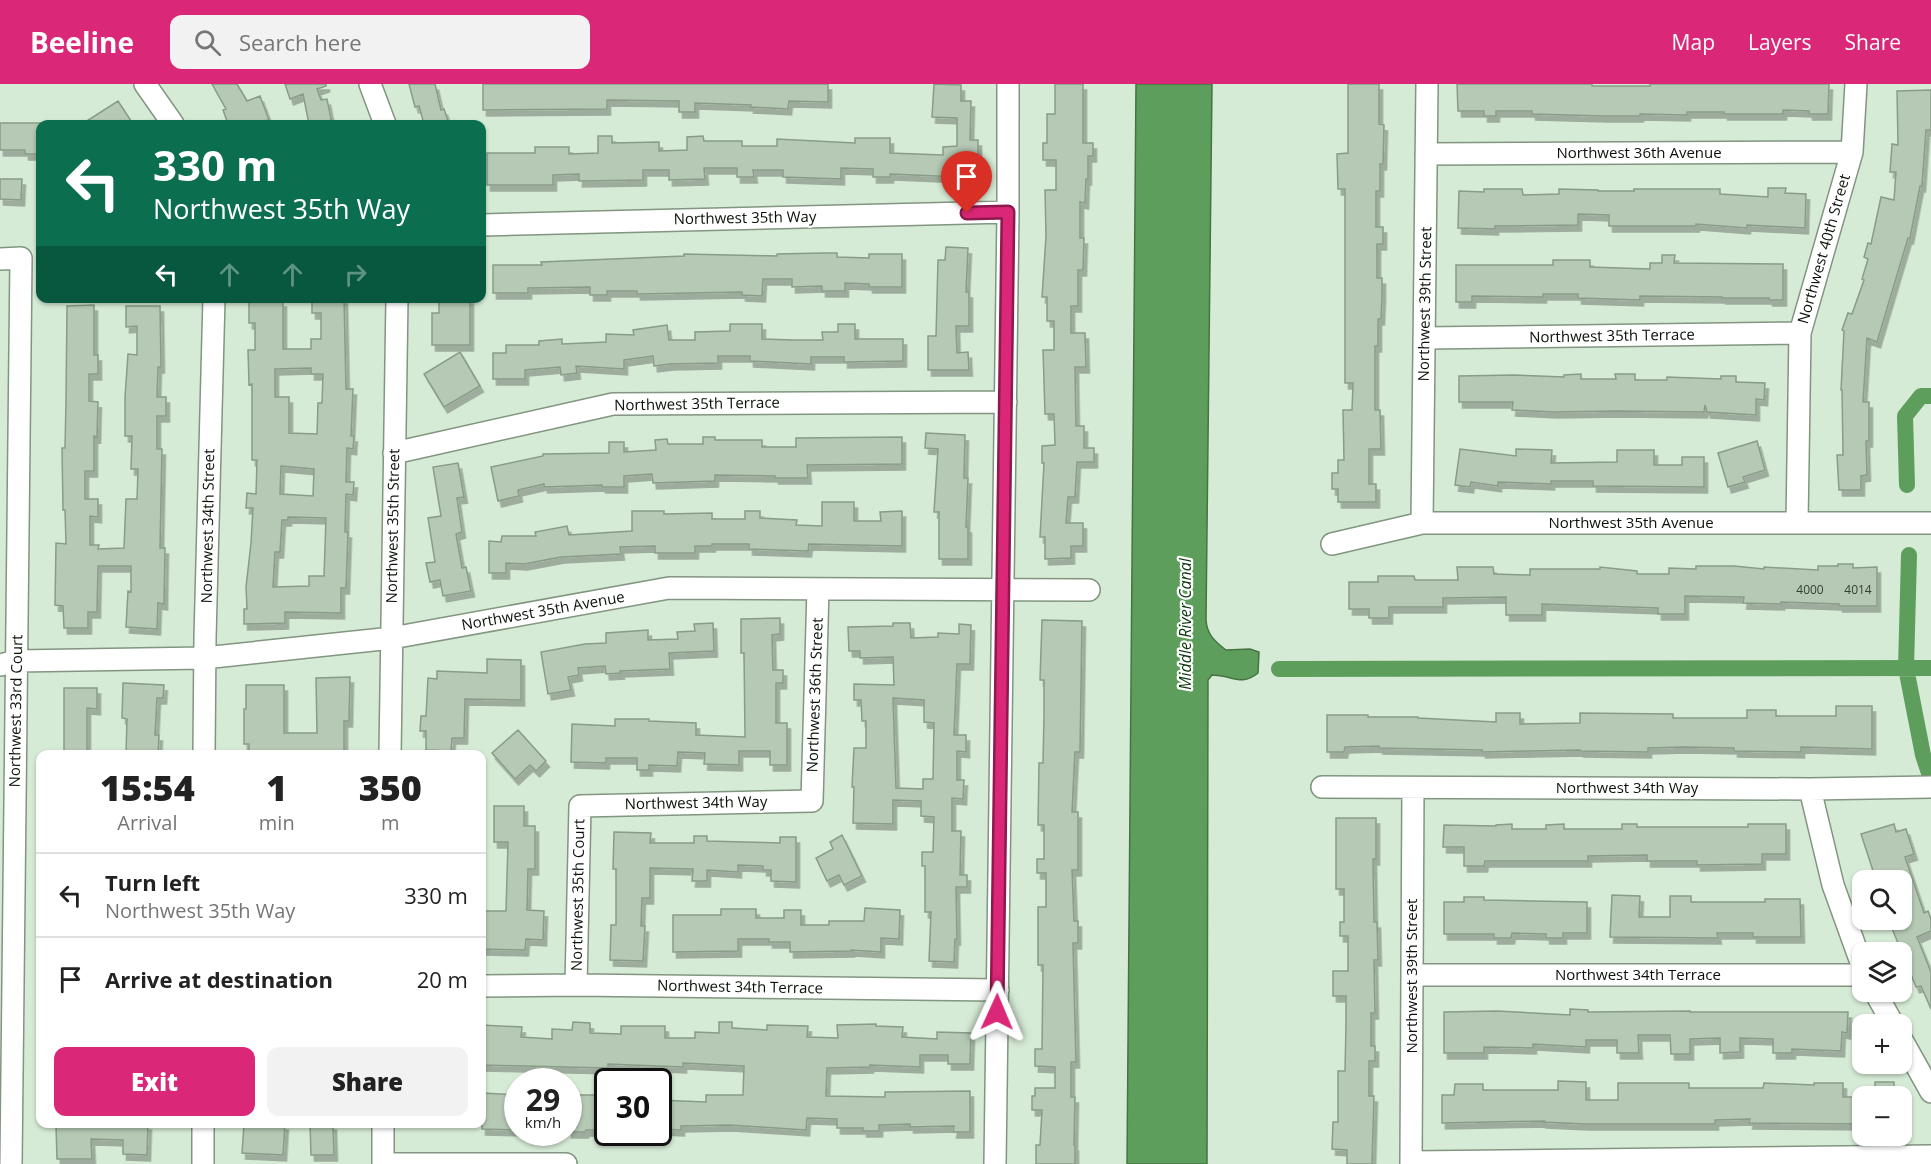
<!DOCTYPE html>
<html lang="en">
<head>
<meta charset="utf-8">
<style>
  :root { --surface:#fff; --page:#f2f2f2; --text:#222; --muted:#767676; --line:#e0e0e0; --accent:#db2777 }
  body { margin:0; font-family:"Open Sans",sans-serif; background:var(--page); color:var(--text); height:100vh; display:flex; flex-direction:column; font-size:22px; white-space:nowrap }
  * { box-sizing:border-box; margin:0 }
  p { font-size:20px; color:var(--muted) }
  .icon { flex:none; width:33px; height:33px; fill:none; stroke:currentColor; stroke-width:2; stroke-linecap:round; stroke-linejoin:round }
  .map { position:relative; flex:1; overflow:hidden }
  .drawer { position:absolute; left:36px; top:666px; width:450px; height:378px; display:flex; flex-direction:column; background:var(--surface); border-radius:12px; box-shadow:0 2px 4px #0004 }
  .drawer>* { flex:none }
  .hud { position:absolute; left:36px; top:36px; width:450px; height:183px; border-radius:12px; box-shadow:0 2px 4px #0004; background:#0b6e4f; color:#fff; overflow:hidden }
  .controls { position:absolute; left:1852px; top:786px; display:grid; gap:12px }
  .controls a { display:grid; place-items:center; width:60px; height:60px; border-radius:12px; background:var(--surface); box-shadow:0 2px 4px #0004; font-size:30px }
  .speed { position:absolute; left:504px; top:984px; display:flex; gap:12px; font-size:30px; font-weight:700; text-align:center }
  .speed>* { display:grid; place-content:center; width:78px; height:78px; border-radius:50%; background:var(--surface); box-shadow:0 2px 4px #0004; line-height:1 }
  .speed small { font-size:15px; font-weight:400 }
  .speed .limit { border:3px solid #111; border-radius:9px; background:#fff; color:#111 }
  .pin { position:absolute; display:grid; place-items:center; width:51px; height:51px; color:#fff; margin:-62px -26px; border-radius:50% 50% 50% 0; rotate:-45deg; box-shadow:0 0 6px #0007 }
  .pin .icon { rotate:45deg }
  .me { position:absolute; width:66px; margin:-33px; rotate:1deg; stroke-linejoin:round; filter:drop-shadow(0 0 4px #0008) }
  .turn { display:flex; align-items:center; gap:21px; height:126px; padding:0 18px; font-size:27px }
  .turn .icon { width:78px; height:78px; stroke-width:2.5 }
  .turn b { display:block; font-size:42px; line-height:51px }
  .lanes { display:flex; align-items:center; height:57px; padding:0 18px; background:#0003; justify-content:center; gap:30px; direction:ltr }
  .lanes .off { opacity:.35 }
  .eta { display:flex; justify-content:space-evenly; align-items:center; height:102px; text-align:center }
  .eta b { font-size:36px; font-weight:800; line-height:42px }
  .primary-button { display:flex; gap:12px; margin-top:auto; padding:12px 18px }
  .primary-button a { flex:1; height:69px; border-radius:12px; background:var(--accent); color:#fff; font-size:24px; font-weight:800; line-height:69px; text-align:center }
  .primary-button a+a { background:var(--page); color:var(--text) }
  ul { padding:0; list-style:none }
  li { display:flex; align-items:center; gap:18px; height:84px; padding:0 18px; border-top:2px solid var(--line) }
  li div { flex:1 }
  li b { display:block; font-size:22px }
  li em { font-style:normal }
  header { display:flex; align-items:center; gap:36px; box-sizing:border-box; height:84px; padding:0 30px; background:var(--accent); color:#fff }
  header strong { font-size:28px }
  nav { display:flex; gap:33px; margin-inline-start:auto; font-size:21px }
  .search { width:420px; height:54px; background:var(--page); display:flex; align-items:center; gap:15px; box-sizing:border-box; padding:0 21px; border-radius:12px; color:var(--muted); font-size:22px }
  .map>svg:first-child { display:block }
  .water { fill:#5e9e5c; stroke:#457443; stroke-width:1.5 }
  .lines { fill:none; stroke-linecap:round; stroke-linejoin:round }
  .canal { stroke:#5e9e5c; stroke-width:16 }
  .building { fill:#b5c9b4; stroke:#889c87; stroke-width:1.5; fill-rule:evenodd; filter:url(#shadow) }
  .minor-casing { stroke:#819580; stroke-width:24 }
  .minor { stroke:#fff; stroke-width:21 }
  .route-casing { stroke:#8e194d; stroke-width:15 }
  .route { stroke:#db2777; stroke-width:10 }
  .labels { text-anchor:middle; stroke-width:4.5; stroke-linejoin:round; paint-order:stroke }
  .number-label { font-size:12px; fill:#353f34 }
  .street-label { font-size:15px; fill:#0a1109; stroke:#fff }
  .water-label { font-size:16px; font-style:italic; fill:#08370a; stroke:#fff }
</style>
</head>
<body>
<header>
<strong>Beeline</strong>
<div class="search"><svg class="icon" aria-label="search" viewBox="0 0 24 24"><circle cx="10" cy="10" r="6"/><path d="M15 15l6 6"/></svg>Search here</div>
<nav><a>Map</a><a>Layers</a><a>Share</a></nav>
</header>
<div class="map">
<svg width="1931" height="1080" viewBox="0 0 1931 1080">
  <defs>
    <filter id="shadow"><feDropShadow dx="3.5" dy="6" stdDeviation="0" flood-color="#0004"/></filter>
  </defs>
  <rect width="100%" height="100%" fill="#d6ebd5"/>
  <path class="water" d="M1136 0H1212L1206 536C1207 550 1214 557 1226 566L1250 565 1259 568 1258 589C1241 603 1232 591 1212 591L1208 596 1207 1080H1127Z"/>
  <g class="lines">
    <path class="canal" d="M1907 401 1905 332 1921 312H1931
      M1909 471 1906 584 1923 671 1931 695
      M1279 585 1931 584"/>
  </g>
  <path class="building" d="M212 0H237L247 17 260 12 269 36 265 37 266 40H228L223 26 226 25Z
    M285 0H326V2L317 5 321 16 327 15 332 40H309L303 10 290 15Z
    M409 0H435L441 26 444 25 449 40H424L419 22 415 23Z
    M483 0H828V18L789 17 788 25 750 23 751 21 695 19V28H679V17L607 16V25L483 26Z
    M934 0 961 1V17H971L970 56H978V84H960V93L890 90V93H873V85L841 84V95L783 93V86H753L754 93H737V84H704L705 95 669 96V86H643V96L579 97V90L553 91V101H487V69H535V63H569V70L598 69V52H612V59L659 58V67L687 66V53L703 52 704 57H742V62H777V55L855 59V54H890V69L943 71V63L957 62V34L932 33Z
    M1055 0H1083V59H1093V72H1088V95H1086L1085 119 1080 118V154H1084L1083 186H1078V222H1071V249H1085L1086 283H1075L1076 342H1084V364H1094V378H1077L1075 413H1068L1066 439H1083V462H1071V474L1045 475V453H1040L1044 379H1042V362L1055 361 1054 330H1045L1043 266H1054V237H1047V213H1042L1046 152 1045 106H1056V76H1043V59H1047V30H1055Z
    M1348 0H1379V40L1384 41 1383 80H1380V107H1376V143H1383V160H1377V194H1382V212L1381 235H1378V262H1375V326H1380L1381 365H1369V400H1376V418H1338V405H1332V389H1338V376H1344L1343 326H1352L1353 299H1345V105H1338L1337 70 1348 69Z
    M1457 0H1592V2H1650V0H1829L1828 30H1809V27L1783 26V30H1724V28H1687V31L1640 30V32H1603L1532 30V27H1496V32H1484V27H1458Z
    M1931 6V46H1926L1922 102H1920L1910 154H1908L1877 258 1867 254 1863 318H1869V357H1866L1867 391 1861 392V406H1839L1837 371H1843L1842 306H1841L1844 247 1842 246 1848 229 1852 230 1864 196 1862 195 1868 175 1864 173 1868 159 1871 160 1881 113 1894 116 1896 88H1890L1892 60 1898 61 1897 7Z
    M118 17 133 40H82Z
    M0 39H40V70H25V66H0Z
    M0 95H22L21 116 0 115Z
    M1768 104H1786L1785 109 1806 110 1805 144 1747 141V144L1696 140V142H1609V131L1578 130V141L1495 142V145L1458 144 1459 107 1484 108V105H1522L1523 111 1559 110V105L1598 106V107H1634V105H1720V110L1768 113Z
    M946 163 968 164 966 208H969V242H956L957 269 968 268 969 286H928V252H936L938 176H945Z
    M823 169H837V173L869 174V170H902V203H869V200L845 199V207H822V202L792 203V195H763L762 212 742 211V208L637 210V207H607V211H590V203L528 204V209H493V181H542L541 178 684 172V170L777 172V170Z
    M1662 171H1675L1674 179 1783 180V216H1769V214H1722V213L1640 212V216L1578 214V210H1543V213L1472 212V218H1456V181H1553V176H1590V183L1650 185V179H1662Z
    M312 214H344L346 305H353L351 352H354L353 365 347 364 346 398H354L353 411 346 410 345 448H348L346 504H341V529L285 528V539L244 540V525H247L246 503 251 459 253 424H246L247 409 256 410 257 376H252V300L249 301 248 266H255V239H249V217H283V265H311V255H321V229H312ZM311 284V290H323L322 319H318L317 350 289 349V313H275V285ZM281 382 314 385 313 412 280 410ZM288 433 326 434 324 492H309V502L273 503 275 468H280L282 436H288Z
    M439 214H470V261H432V229H439Z
    M94 221V271H98V290H89V317L98 318 97 353 94 352V387H85V415H98V433L90 432V461H99L98 465 124 464 126 415H137L138 385H131L132 352H125V313L128 270 137 271V242L126 243V222H160L161 283H158L157 313H166V332H157V365H162L160 464H165L164 520 158 519 157 545 126 543 128 507 131 508V482H98L97 528H88V544H64L63 522 55 521 56 459 66 460 65 426H63L62 364H65L66 317 67 222Z
    M730 240H762V255L793 256H823L822 248H838V240H855V255H903V277L844 278V273H811V280L750 277V272H718V279L670 280 654 282 653 272 624 276V285L576 282 577 289 561 291 560 283 525 286V295H493V269H506V261H539V257L562 255V260L606 258V250L634 251 633 246 667 241 669 256H695V248L730 247Z
    M460 268 480 302 444 323 424 290Z
    M1581 290V295H1616L1615 290H1635V296H1667V293L1721 295V292H1736V298L1765 299 1764 316 1756 315V331L1707 328 1705 321 1704 328 1616 327 1553 328 1512 326 1513 318H1459V292L1514 291 1564 293V291Z
    M926 349 965 351 964 394H968L966 443H968V475H939V428H934L938 365 925 364Z
    M703 353H715V356H762V363H796V354L902 353V380L807 381 808 394H775V392L715 391V397L653 399 652 390 624 392V403H602V401L544 403V400L518 406 519 412 498 417 491 383 543 372V370L609 369V358H624V368L656 366 655 356 667 355 668 360H703Z
    M1757 357 1765 386 1743 393 1745 398 1728 403 1718 369Z
    M1460 365 1516 372V365L1552 366 1551 379 1617 378V366H1654V381H1682V373H1704V403L1593 402V397H1551V400L1498 398V402L1471 398 1470 403 1455 401Z
    M458 379 464 413 457 414 462 448 456 450 462 484 466 483 471 507 443 512 440 496 430 498 426 479 435 478 428 434 441 432 433 383Z
    M822 418H854V437H881L880 428 902 427V462L809 460 808 467 749 465V460H712V462H695V469H655V462L620 463 621 470 561 473 524 480 506 479V489H489V457L501 458 502 452H536L535 448 567 442 569 451 632 447V427H664V430L712 429V435H745V427H760V434L797 436 796 441 822 442Z
    M1838 480H1853V484L1877 483V522H1839V520L1781 518V520L1743 519 1744 513 1685 512V530H1658V524L1542 520V531H1506V513L1443 514V523H1389V534H1369V525H1349V498H1378V492H1414L1415 496H1458L1457 483H1493L1494 490 1530 491V485H1600V483L1637 487V490H1669V484L1696 485V482H1734L1764 485V483L1818 486V482H1838Z
    M780 534V550L772 551 773 586H783V599H776V639H787V681H770V667H739V681L704 680 705 669 678 668 677 682 649 681V686H637V674H606V679L571 678 572 640 615 642V635H649V637L696 639V651L745 653 744 569H741V535Z
    M1042 536 1082 537 1080 668H1075L1072 728H1078V786H1072L1074 837H1078V859H1073L1076 978H1071V1013H1075L1074 1061H1075V1080H1036V1061H1040L1042 1026H1032V1012H1035V1004H1055V983L1035 982V965H1042L1043 881H1038V823H1046V789H1037V775H1044V741H1038L1039 679H1043L1044 632V596H1040Z
    M713 539 714 567 669 569 670 585 620 587 621 589 606 590 605 582 578 584 579 591 568 593 571 606 548 610 541 568 585 560 606 559V549L648 546V556L678 555 677 548 695 547 694 540Z
    M893 539H910L911 554 938 553V549L959 550V540L971 541 970 580H957L954 651H966V668L957 667V696H964L963 715 952 714V747H961L960 791H967V803H956L957 855H955L954 878 929 877 931 828H925V782H922V768H933L934 733 921 732V717L893 716V740L853 739 854 703H852L854 664H866V637H862L861 616H854V600L894 601 893 573 860 574V567H849L848 543 893 542ZM893 614 924 616V638L934 639 933 695H923V705L896 704Z
    M487 575 521 576V616L465 615 464 654H452L451 667 426 666V647H420L421 632H426L428 594 437 595V587L487 589Z
    M350 593 349 637H344V670H249V660H244V625H246V601H284V649H317L316 594Z
    M123 599 164 601 163 614H157L155 651H159L158 670H126L127 635 122 634Z
    M64 604H97V625L87 624V670H64Z
    M1836 622H1872V665L1801 663V668L1734 667V664L1684 663 1648 664V668L1580 667V666L1482 668V666L1379 664V662L1345 663 1344 668H1327V631H1368V633H1418V634L1496 638V629H1520V640L1580 639V629L1673 630V634H1747V626H1776V632H1836Z
    M518 646 546 677 536 687 530 681 515 695 492 669Z
    M494 722H524V742H535V785H528L527 826 544 827 543 856 526 855 525 866 482 865V827H506L508 758H494Z
    M1336 734H1376V775H1373L1374 838H1377L1378 876H1374L1375 929H1371V962H1375V977H1369V1012H1374L1372 1080H1347V1066L1332 1065 1333 1038H1338V987H1345L1346 939V912H1333V887H1348V852H1340V838H1344V805H1336Z
    M1512 740V745H1546V741L1564 740V745H1622V740H1637V743H1748V740H1786V770H1762V780L1697 781V777H1647V771L1588 772V777H1485L1484 782H1464V763H1443L1444 741 1496 742V741Z
    M1894 740 1896 748 1906 745 1914 770 1905 773 1924 829 1928 827 1931 835V847L1917 853 1931 888V925L1921 902 1916 903 1891 842 1902 838V796H1876L1861 750Z
    M614 748 651 749 650 759H694V752H707V757L780 759V753H796V798L771 797V786H763V782L738 781V788L707 786V797H692L693 785 650 784V814H642L641 842H645L643 877 610 876 611 841H616V785H613Z
    M842 751 862 792 844 801 839 791 827 797 816 774 833 765 830 758Z
    M1612 811 1640 812 1639 833H1670V812H1691V818H1765V815H1800L1801 853H1753V849H1717L1718 854 1610 853Z
    M1464 813H1484V816L1587 818V849H1563V854H1546V850L1512 849 1511 854H1494V850H1444V818H1464Z
    M865 824 900 826 899 855 881 854V868L851 866V867L790 868V858H769V855H738V867L673 868V831H721V825H756V834H784V826H801V841H829V837H864Z
    M1570 925 1588 926V928L1690 927V928H1848L1847 949 1842 948 1841 967 1792 965V969H1773V955L1740 954V968L1720 969V954L1690 955V970H1671L1670 951H1638L1639 969H1617V956H1586V963L1533 960V964L1484 963V969H1444V928L1497 927 1570 931Z
    M573 938 590 939V949L621 950V942H665V954H695V948L719 949V938H732V944L767 946V941L808 942 807 953 838 954 837 941 876 940V942L903 943 902 953 937 955V948L971 949 970 980H948V971H920V983L870 981V983L827 984 826 1012 885 1013V1008L970 1007V1048H953L954 1042 910 1043V1040L879 1041V1047H863V1044H837V1035L807 1034 806 1046 729 1041 681 1042V1046L658 1045V1016L706 1018V1011H743L744 982 683 979V983L608 980V984L482 981V941L522 943 521 953 552 955V945L572 946Z
    M1558 997 1586 998V1016H1618V999H1689V1004H1763L1764 999 1814 1001V999H1843V1013H1863V1040L1749 1039 1750 1035 1715 1036V1040H1585L1543 1038 1544 1037 1442 1039V1011H1454L1455 1000H1483V1006H1558Z
    M1875 998H1894V1012H1875Z
    M482 1009 518 1011V1046L482 1045Z
    M568 1011H608V1046H586L585 1048H568Z
    M115 1040H148L147 1071 123 1070V1056L91 1055 92 1075H57L56 1042Z
    M244 1040H285L283 1071 242 1069Z
    M310 1040H333L334 1071H311Z"/>
  <g class="lines">
    <g class="minor-casing">
      <path id="minor" d="M145 0 173 40
        M370 0 385 40
        M1426 70 1852 68
        M482 141 1008 128
        M0 175 21 174 11 1080
        M1424 254 1800 249
        M394 369 613 320 1006 318
        M1422 439 1427 0
        M1797 439 1800 249 1852 68 1856 0
        M1332 460 1422 439H1931
        M0 581 16 577 204 574 392 554 669 504 1089 506
        M204 670 205 554 214 214
        M390 670 397 214
        M1322 703 1810 705 1931 703
        M1810 705 1833 801 1863 884
        M1413 891H1863
        M576 901 580 722 812 717 818 505
        M482 902 576 901 998 906
        M1875 908 1893 940
        M1902 956 1931 1008
        M1411 1078 1931 1072
        M203 1080V1040
        M383 1080H566
        M383 1080V1040
        M995 1080 1008 128V0
        M1411 1080 1413 704"/>
    </g>
    <use href="#minor" class="minor"/>
  </g>
  <g class="lines">
    <g class="route-casing">
      <path id="route" d="M967 129 1008 128 997 928"/>
    </g>
    <use href="#route" class="route"/>
  </g>
  <g class="labels">
    <g class="number-label">
      <text x="1810" y="510">4000</text>
      <text x="1858" y="510">4014</text>
    </g>
    <g class="street-label">
      <text x="1639" y="74">Northwest 36th Avenue</text>
      <text transform="translate(745 134) rotate(-1)" y="5">Northwest 35th Way</text>
      <text transform="translate(1824 165) rotate(-74)" y="5">Northwest 40th Street</text>
      <text transform="translate(1425 220) rotate(-89)" y="5">Northwest 39th Street</text>
      <text transform="translate(1612 252) rotate(-1)" y="5">Northwest 35th Terrace</text>
      <text transform="translate(697 320) rotate(-1)" y="5">Northwest 35th Terrace</text>
      <text x="1631" y="444">Northwest 35th Avenue</text>
      <text transform="translate(208 442) rotate(-89)" y="5">Northwest 34th Street</text>
      <text transform="translate(393 442) rotate(-89)" y="5">Northwest 35th Street</text>
      <text transform="translate(543 527) rotate(-10)" y="5">Northwest 35th Avenue</text>
      <text transform="translate(815 611) rotate(-88)" y="5">Northwest 36th Street</text>
      <text transform="translate(16 627) rotate(-89)" y="5">Northwest 33rd Court</text>
      <text x="1627" y="709">Northwest 34th Way</text>
      <text transform="translate(696 719) rotate(-1)" y="5">Northwest 34th Way</text>
      <text transform="translate(578 811) rotate(-89)" y="5">Northwest 35th Court</text>
      <text x="1638" y="896">Northwest 34th Terrace</text>
      <text transform="translate(1412 892) rotate(-90)" y="5">Northwest 39th Street</text>
      <text transform="translate(740 903) rotate(1)" y="5">Northwest 34th Terrace</text>
    </g>
    <g class="water-label">
      <text transform="translate(1185 540) rotate(-90)" y="6">Middle River Canal</text>
    </g>
  </g>
</svg>
<div class="controls">
<a><svg class="icon" aria-label="search" viewBox="0 0 24 24"><circle cx="10" cy="10" r="6"/><path d="M15 15l6 6"/></svg></a>
<a><svg class="icon" aria-label="layers" viewBox="0 0 24 24"><path d="M12 4l9 5-9 5-9-5zM3 14l9 5 9-5"/></svg></a>
<a>+</a>
<a>−</a>
</div>
<div class="speed"><div>29<small>km/h</small></div><div class="limit">30</div></div>
<div class="pin" style="left:967px;top:129px;background:#d93025"><svg class="icon" aria-label="arrive" viewBox="0 0 24 24"><path d="M6 21V4h12l-3 4 3 4H6"/></svg></div>
<svg class="me" style="left:997px;top:928px" viewBox="-20 -20 40 40"><path d="M0-17L14 15 0 8-14 15z" fill="#db2777" stroke="#fff" stroke-width="4"/></svg>
<div class="hud">
<div class="turn"><svg class="icon" aria-label="left" viewBox="0 0 24 24"><path d="M17 20v-9H6M10 6l-5 5 5 5"/></svg><div><b>330 m</b>Northwest 35th Way</div></div>
<div class="lanes"><svg class="icon" aria-label="left" viewBox="0 0 24 24"><path d="M17 20v-9H6M10 6l-5 5 5 5"/></svg><svg class="icon off" aria-label="ahead" viewBox="0 0 24 24"><path d="M12 20V5M6 11l6-6 6 6"/></svg><svg class="icon off" aria-label="ahead" viewBox="0 0 24 24"><path d="M12 20V5M6 11l6-6 6 6"/></svg><svg class="icon off" aria-label="right" viewBox="0 0 24 24"><path d="M7 20v-9h11M14 6l5 5-5 5"/></svg></div>
</div>
<section class="drawer">
<div class="eta">
<div><b>15:54</b><p>Arrival</p></div>
<div><b>1</b><p>min</p></div>
<div><b>350</b><p>m</p></div>
</div>
<ul>
<li><svg class="icon" aria-label="left" viewBox="0 0 24 24"><path d="M17 20v-9H6M10 6l-5 5 5 5"/></svg><div><b>Turn left</b><p>Northwest 35th Way</p></div><em>330 m</em></li>
<li><svg class="icon" aria-label="arrive" viewBox="0 0 24 24"><path d="M6 21V4h12l-3 4 3 4H6"/></svg><div><b>Arrive at destination</b></div><em>20 m</em></li>
</ul>
<div class="primary-button"><a>Exit</a><a>Share</a></div>
</section>
</div>
</body>
</html>
